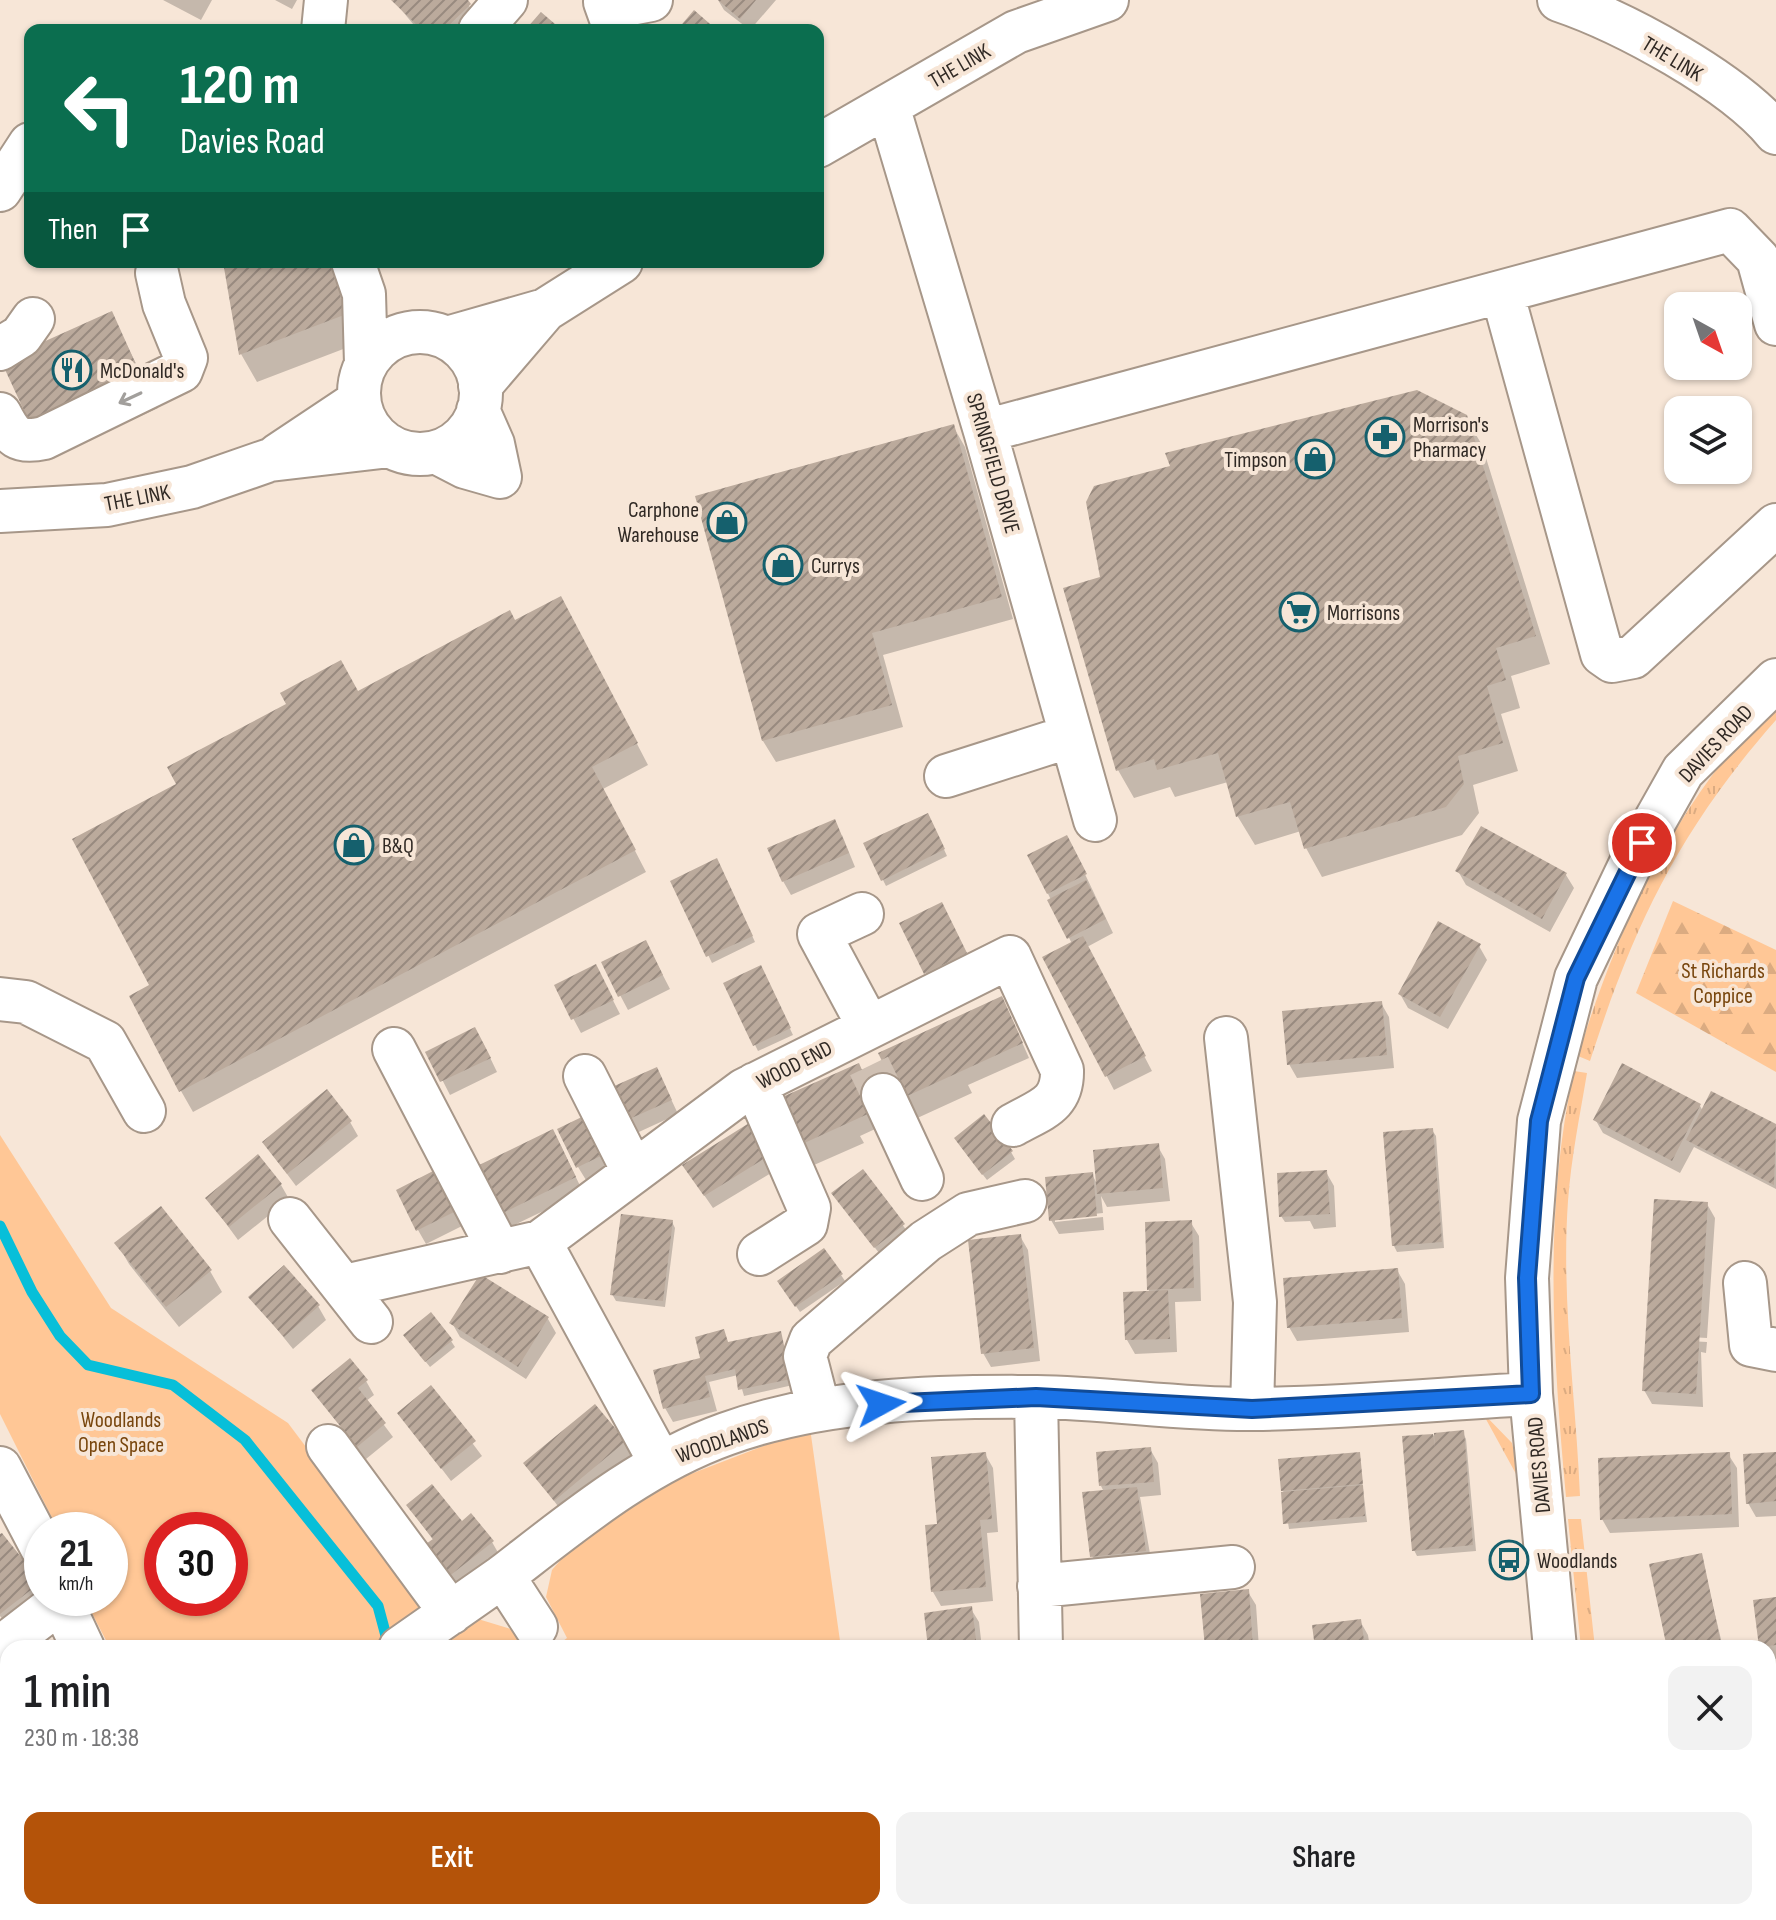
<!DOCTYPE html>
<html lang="en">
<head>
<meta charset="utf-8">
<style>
  :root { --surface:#fff; --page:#f2f2f2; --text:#202124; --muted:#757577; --accent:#b45309 }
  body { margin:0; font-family:"Sofia Sans Condensed",sans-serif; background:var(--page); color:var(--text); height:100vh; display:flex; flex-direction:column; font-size:30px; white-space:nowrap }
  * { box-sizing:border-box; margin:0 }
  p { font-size:26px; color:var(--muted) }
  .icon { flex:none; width:44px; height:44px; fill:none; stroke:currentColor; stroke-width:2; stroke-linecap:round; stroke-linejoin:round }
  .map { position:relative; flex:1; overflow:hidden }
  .details { position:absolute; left:0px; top:1640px; width:1776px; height:280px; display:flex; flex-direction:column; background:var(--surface); border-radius:24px 24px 0 0; box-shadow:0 2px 6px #0004 }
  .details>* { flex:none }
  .hud { position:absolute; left:24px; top:24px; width:800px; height:244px; border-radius:16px; box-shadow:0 2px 6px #0004; background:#0b6e4f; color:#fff; overflow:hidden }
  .needle { width:52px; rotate:140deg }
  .controls { position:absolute; left:1664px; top:292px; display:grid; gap:16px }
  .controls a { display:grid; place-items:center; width:88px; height:88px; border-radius:16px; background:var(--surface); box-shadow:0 2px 6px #0004; font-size:40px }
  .speed { position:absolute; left:24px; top:1512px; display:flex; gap:16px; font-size:40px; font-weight:700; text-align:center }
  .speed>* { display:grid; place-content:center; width:104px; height:104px; border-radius:50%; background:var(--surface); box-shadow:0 2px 6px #0004; line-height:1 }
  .speed small { font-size:20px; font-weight:400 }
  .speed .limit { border:12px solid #d22; background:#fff; color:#111 }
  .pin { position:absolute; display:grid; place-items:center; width:68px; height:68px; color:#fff; margin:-34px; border:4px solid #fff; border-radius:50%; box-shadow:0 2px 8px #0007 }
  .me { position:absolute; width:88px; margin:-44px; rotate:85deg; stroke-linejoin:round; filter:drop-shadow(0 0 6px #0008) }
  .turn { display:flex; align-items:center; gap:28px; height:168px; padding:0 24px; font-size:36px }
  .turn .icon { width:104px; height:104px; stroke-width:2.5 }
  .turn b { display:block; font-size:56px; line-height:68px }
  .then { display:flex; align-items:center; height:76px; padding:0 24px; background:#0003; gap:16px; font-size:30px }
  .round { display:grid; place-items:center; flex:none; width:84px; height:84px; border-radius:16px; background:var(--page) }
  .summary { display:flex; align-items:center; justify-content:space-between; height:136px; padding:0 24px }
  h1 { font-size:48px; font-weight:600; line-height:60px }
  .action { display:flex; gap:16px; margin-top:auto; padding:16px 24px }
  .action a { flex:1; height:92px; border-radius:16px; background:var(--accent); color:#fff; font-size:32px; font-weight:600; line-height:92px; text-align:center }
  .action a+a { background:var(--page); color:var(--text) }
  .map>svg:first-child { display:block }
  .grass { fill:url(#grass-tufts) }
  .forest { fill:url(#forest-firs) }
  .green { fill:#ffc796; fill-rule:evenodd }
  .shadow { fill:#0003 }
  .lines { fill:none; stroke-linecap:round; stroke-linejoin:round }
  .stream { stroke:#07bfd9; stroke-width:11 }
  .building { fill:url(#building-hatch) }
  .minor-tunnel { stroke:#cfc0b3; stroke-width:42; stroke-dasharray:42 21; stroke-linecap:butt }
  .minor-casing { stroke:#a79789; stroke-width:46 }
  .minor { stroke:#fff; stroke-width:42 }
  .oneway { stroke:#a29f9c }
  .route-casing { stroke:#114b97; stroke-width:20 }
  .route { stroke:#1a73e8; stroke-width:14 }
  .labels { text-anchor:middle; stroke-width:8; stroke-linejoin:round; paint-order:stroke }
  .street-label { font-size:22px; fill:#302924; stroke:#f7e6d7 }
  .poi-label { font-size:22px; fill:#302924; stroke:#f7e6d7; text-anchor:start }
  .park-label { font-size:22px; fill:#78460d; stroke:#f7e6d7 }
</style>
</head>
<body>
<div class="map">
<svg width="1776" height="1920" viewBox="0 0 1776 1920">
  <defs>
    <pattern id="grass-tufts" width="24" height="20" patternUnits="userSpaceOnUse" patternTransform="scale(2)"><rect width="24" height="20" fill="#ffc796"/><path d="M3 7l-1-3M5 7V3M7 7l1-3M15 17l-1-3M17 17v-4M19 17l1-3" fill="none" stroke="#dbab81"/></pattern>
    <pattern id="forest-firs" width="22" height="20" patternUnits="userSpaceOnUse" patternTransform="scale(2)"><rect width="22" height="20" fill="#ffc796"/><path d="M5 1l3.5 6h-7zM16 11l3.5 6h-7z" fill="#dbab81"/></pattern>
    <pattern id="building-hatch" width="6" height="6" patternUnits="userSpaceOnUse" patternTransform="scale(2)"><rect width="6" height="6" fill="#bbaa9c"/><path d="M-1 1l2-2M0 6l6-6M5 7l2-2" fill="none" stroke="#988a7f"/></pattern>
  </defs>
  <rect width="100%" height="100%" fill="#f7e6d7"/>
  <path class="grass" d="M1776 700V720C1680 829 1634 924 1590 1061L1578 1056C1620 920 1676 803 1776 700Z
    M1574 1071 1587 1073C1580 1115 1571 1158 1568 1201 1561 1300 1576 1398 1580 1496L1566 1497C1553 1354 1543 1212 1574 1071Z
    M1482 1412 1512 1443 1521 1483Z
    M1568 1519H1581L1595 1648H1581Z"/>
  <path class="forest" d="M1673 901 1776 950V1072L1636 993Z"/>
  <path class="green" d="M0 1135 111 1308 288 1423 447 1635 478 1619 517 1631 531 1648H110L84 1598H110V1530H58L0 1414ZM162 1530H230V1598H162Z
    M810 1428 841 1648H554L567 1638 546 1597 552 1570 570 1549 670 1482Z
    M83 1912H878L879 1920H74Z"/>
  <path class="shadow" d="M163 0H212L201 20Z
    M275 0H297L292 9Z
    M465 0 478 19 466 30H418L394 1Z
    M718 0H776L750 30 724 10Z
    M236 262H342L359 343 257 382 241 354Z
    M111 313 158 408 51 457Z
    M1465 416 1482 445 1550 664 1511 676 1520 708 1501 714 1518 771 1473 785 1479 813 1462 835 1322 877 1306 848 1301 831 1255 845 1238 817 1228 782 1175 797 1170 787 1134 798 1118 770 1102 578Z
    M953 426 965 447 1013 619 883 655 903 727 776 762 763 741 697 497Z
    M572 619 648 765 603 789 646 872 193 1112 181 1091 358 693 515 622Z
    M931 821 947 856 886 886 883 880Z
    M842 835 855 867 791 895 783 881Z
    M1074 851 1113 933 1087 947 1152 1071 1114 1090 1045 958 1072 944 1030 856Z
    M1458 871 1566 875 1574 888 1550 932 1466 885Z
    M673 882 735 899 755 942 712 963Z
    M945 910 969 960 929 979 926 973Z
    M1479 946 1487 960 1448 1029 1408 1008 1400 994Z
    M653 956 670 989 628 1010 603 963Z
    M763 973 793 1035 758 1051 725 984Z
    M603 981 620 1014 581 1033 556 986Z
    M1381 1003 1389 1017 1394 1068 1297 1078 1289 1064Z
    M1009 1013 1029 1058 968 1085 972 1093 913 1120 886 1124 860 1136 864 1143 814 1165 802 1144 861 1072Z
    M483 1043 497 1072 450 1095 428 1052Z
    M657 1069 678 1114 628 1137 620 1124Z
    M1712 1094 1776 1126V1189L1694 1147 1680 1173 1603 1133 1595 1119 1700 1106 1703 1111Z
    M350 1122 358 1136 296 1186 264 1143Z
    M754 1123 781 1167 713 1208 684 1166Z
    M597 1130 615 1166 586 1180 578 1167Z
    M1432 1130 1436 1136 1444 1248 1397 1252 1394 1246Z
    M960 1145 1011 1152 1015 1159 987 1180Z
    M1157 1145 1165 1159 1170 1201 1107 1207 1101 1196 1103 1213 1055 1218V1222L1103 1217 1104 1230 1059 1234 1051 1220 1092 1174 1098 1186Z
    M561 1146 583 1192 508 1228 500 1214Z
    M436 1171 464 1225 426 1244 418 1230Z
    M863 1172 907 1231 879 1253 838 1199Z
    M1326 1172 1334 1186 1336 1227 1314 1229 1310 1221 1285 1222 1281 1216Z
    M281 1185 289 1199 238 1240 208 1199Z
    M1656 1201 1707 1204 1715 1218 1707 1338 1653 1335V1339L1707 1342 1706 1353 1701 1352 1703 1407 1652 1404 1644 1390Z
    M672 1222 675 1228 665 1307 616 1301 612 1294Z
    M1191 1223 1199 1236 1201 1301 1175 1302 1177 1352 1135 1354 1127 1340 1149 1293 1147 1224Z
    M1020 1236 1028 1250 1040 1361 991 1367 983 1353Z
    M117 1243 210 1271 222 1292 179 1327 129 1264Z
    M1397 1270 1405 1284 1409 1332 1297 1341 1289 1327Z
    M841 1275 845 1281 800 1312 783 1287Z
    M480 1277 548 1319 556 1333 526 1379 460 1337 452 1323Z
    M251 1297 318 1306 326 1320 293 1349Z
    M723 1331 728 1343 780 1333 793 1385 744 1396 738 1375 709 1382 717 1411 673 1422 665 1408Z
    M409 1341H451L455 1347 430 1367Z
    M366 1381 374 1395 366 1401 393 1437 366 1459 313 1391Z
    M431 1388 482 1456 451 1481 399 1413Z
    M1463 1433 1466 1439 1476 1551 1417 1556 1414 1550 1405 1438Z
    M624 1443 632 1456 563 1513 526 1463Z
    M1150 1449 1158 1463 1161 1495 1140 1497 1152 1565 1100 1570 1092 1556 1104 1492 1101 1486Z
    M985 1454 993 1468 998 1532 987 1533 993 1601 941 1606 933 1592 939 1526Z
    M1359 1454 1367 1522 1289 1529 1283 1490Z
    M1728 1454 1737 1468 1739 1527 1610 1533 1602 1519Z
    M1776 1454V1516L1756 1517 1748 1503Z
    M408 1506 462 1523 492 1542 500 1556 458 1590 434 1561V1541Z
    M0 1537 42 1588V1598L9 1627 0 1616Z
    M1701 1555 1723 1648H1669Z
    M1248 1592 1256 1605 1259 1648H1207Z
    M1776 1600V1659L1768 1660V1648L1760 1646Z
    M971 1609 979 1622 982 1648H930Z
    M1360 1621 1368 1635 1370 1648H1317Z
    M8 1892V1912H65L55 1920H9L0 1907V1898Z
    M133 1912H186L180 1917 183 1920H137Z
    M959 1912H1013L1014 1920H924L960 1916Z"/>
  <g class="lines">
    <path class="stream" d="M0 1226 32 1292 60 1336 88 1365 173 1385 245 1440 378 1606 389 1647
      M472 1912 476 1920"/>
  </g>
  <path class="building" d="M391 0H468L471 4 444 30H422Z
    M718 0H756L740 19Z
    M694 10 717 30H677Z
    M541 12 562 30H525Z
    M223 262H334L344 315 239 355Z
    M112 311 143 380 33 430 1 361Z
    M1417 390 1467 415 1536 636 1496 648 1506 680 1487 686 1503 743 1458 756 1464 784 1446 807 1304 849 1290 802 1236 817 1218 753 1157 770 1154 759 1116 771 1063 588 1100 577 1086 502 1094 486 1170 466 1165 453Z
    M954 424 1002 597 872 633 892 705 762 741 695 496Z
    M561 596 638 743 592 767 636 850 179 1092 129 996 149 985 72 839 176 784 167 767 286 704 280 693 341 660 358 691 510 610 515 620Z
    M928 813 945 849 881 881 863 843Z
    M835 819 849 853 782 882 767 848Z
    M1481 826 1567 873 1542 919 1455 871Z
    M1067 835 1087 874 1047 894 1027 855Z
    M717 858 753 936 706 957 670 881Z
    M1086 880 1106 919 1067 939 1047 900Z
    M942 902 967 953 924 974 899 923Z
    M1438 921 1481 944 1440 1017 1398 994Z
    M1083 936 1146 1056 1105 1077 1042 957Z
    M646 940 663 975 618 997 601 962Z
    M596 964 614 1000 571 1020 554 985Z
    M761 965 791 1028 753 1046 723 983Z
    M1002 996 1023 1043 800 1145 780 1098 859 1063 862 1070 882 1061 878 1053Z
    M1382 1001 1387 1055 1287 1065 1282 1011Z
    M475 1027 491 1058 440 1082 425 1052Z
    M1622 1063 1701 1104 1672 1161 1593 1120Z
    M657 1067 672 1100 618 1124 603 1091Z
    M327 1089 352 1121 287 1174 262 1142Z
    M1711 1091 1776 1124 1774 1185 1686 1140Z
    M590 1113 609 1152 576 1168 557 1129Z
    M984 1114 1013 1151 982 1175 954 1138Z
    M754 1120 775 1152 704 1196 682 1165Z
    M1433 1128 1442 1242 1392 1246 1383 1132Z
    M553 1129 576 1177 499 1215 475 1167Z
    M1159 1143 1163 1188 1097 1194 1093 1150Z
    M258 1154 282 1184 229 1227 205 1198Z
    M437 1169 458 1210 416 1231 396 1190Z
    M863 1169 905 1224 874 1248 831 1193Z
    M1327 1170 1330 1214 1279 1217 1277 1173Z
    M1093 1172 1097 1216 1049 1221 1045 1177Z
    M1654 1199 1708 1202 1696 1394 1642 1391Z
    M161 1206 212 1270 166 1307 114 1243Z
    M621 1214 673 1220 663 1301 610 1295Z
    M1192 1220 1194 1288 1147 1290 1145 1222Z
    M1021 1234 1034 1348 981 1354 968 1240Z
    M824 1248 843 1274 795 1307 777 1281Z
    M284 1265 320 1305 284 1337 248 1297Z
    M1398 1268 1402 1318 1287 1328 1283 1278Z
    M480 1274 549 1317 518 1367 449 1323Z
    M1168 1290 1170 1339 1125 1340 1123 1292Z
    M431 1312 453 1340 425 1362 403 1335Z
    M724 1329 728 1342 781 1331 791 1379 738 1390 735 1369 705 1376 710 1397 663 1409 653 1370 700 1358 695 1337Z
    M350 1358 368 1380 358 1388 386 1423 357 1447 311 1390Z
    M431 1385 476 1441 441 1469 397 1413Z
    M595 1404 626 1441 554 1501 523 1463Z
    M1464 1430 1473 1545 1412 1551 1402 1436 1433 1434 1435 1447 1434 1433Z
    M1151 1447 1154 1482 1099 1486 1096 1452Z
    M986 1452 992 1519 980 1520 986 1587 931 1592 925 1525 937 1524 931 1457Z
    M1360 1452 1363 1484 1281 1491 1278 1459Z
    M1730 1452 1732 1514 1600 1520 1598 1458Z
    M1776 1452V1501L1746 1504 1743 1454Z
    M432 1484 462 1521 471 1513 494 1541 448 1577 423 1546 433 1539 406 1505Z
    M1363 1485 1365 1516 1283 1524 1281 1492Z
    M1137 1487 1146 1551 1090 1557 1082 1492Z
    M2 1533 41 1582 0 1614V1534Z
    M1702 1553 1722 1648H1667L1649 1564Z
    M1249 1589 1253 1648H1205L1200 1594Z
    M1776 1597V1645L1759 1647 1753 1600Z
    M972 1606 977 1648H928L924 1613Z
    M1361 1619 1365 1648H1315L1312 1625Z
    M1153 1642V1648H1103V1644Z
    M8 1670V1720L0 1710V1676Z
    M8 1890V1912H40L29 1920H9L0 1908V1896Z
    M1776 1904V1920H1643V1912H1768V1905Z
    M131 1912H161L151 1920H138Z
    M175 1912H179L186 1920H164Z
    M957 1912H1009L1010 1920H924Z
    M1094 1912H1140V1920H1094Z
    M1440 1912H1508L1509 1920H1440Z"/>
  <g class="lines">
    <path class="minor-tunnel" d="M869 1066 883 1095"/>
    <g class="minor-casing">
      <path id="minor" d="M1559 0C1624 22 1733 81 1776 133
        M323 30 326 0
        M480 30 506 0
        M615 30 605 2 630 4 651 0
        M888 106 985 431 1095 820
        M818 146 1016 32 1107 0
        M0 190 30 144
        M353 262 364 294 366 364
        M1502 292 1602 654 1612 661 1633 657 1776 525
        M359 393a61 61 0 1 1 122 0a61 61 0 1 1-122 0Z
        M447 338 545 310 621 262
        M0 349 21 336 33 319
        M480 386 545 310
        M0 414C12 437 18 444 44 438L181 371 186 358 164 304 157 273
        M985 431 1730 230 1758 259 1776 324
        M436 452 465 467 500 477 493 444 478 410
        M278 455 359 401
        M0 511 107 505 192 487 270 460 390 446
        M946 776 1071 736
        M862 914 819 934 869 1027
        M0 999 26 1002 105 1042 144 1111
        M1226 1038 1255 1302 1252 1409
        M394 1049 500 1252
        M585 1076 633 1171
        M755 1084 809 1208 806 1224 759 1254
        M883 1095 922 1179
        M290 1219 371 1322
        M540 1242 660 1462
        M1745 1283 1751 1345 1776 1350
        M345 1286 540 1242 744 1090 1010 957 1062 1070C1063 1105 1041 1109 1013 1125
        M1036 1397 1041 1648
        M819 1410 805 1356 811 1340 926 1241 968 1214 1025 1201
        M328 1446 451 1613
        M0 1468 42 1548
        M1039 1586 1233 1567
        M536 1627 503 1576C573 1522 642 1464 726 1434 822 1399 935 1396 1037 1397 1109 1398 1182 1410 1254 1409 1346 1408 1439 1399 1531 1394
        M0 1648 61 1601 83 1648
        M400 1648 503 1576
        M1555 1648 1531 1394 1527 1278 1539 1121 1576 978 1630 865 1683 771 1776 680
        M1768 1809 1776 1812
        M268 1912 272 1920
        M1577 1912V1920
        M1047 1920 1048 1912"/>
    </g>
    <use href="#minor" class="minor"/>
  </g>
  <defs><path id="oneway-shaft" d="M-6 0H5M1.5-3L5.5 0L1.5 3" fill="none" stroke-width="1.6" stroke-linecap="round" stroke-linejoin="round" transform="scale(2)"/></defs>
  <use class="oneway" href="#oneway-shaft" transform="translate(130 398) rotate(155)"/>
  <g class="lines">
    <g class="route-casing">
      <path id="route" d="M881 1404 1036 1397 1252 1409 1531 1394 1527 1278 1539 1121 1576 978 1642 843"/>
    </g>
    <use href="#route" class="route"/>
  </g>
  <defs>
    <g id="restaurant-ring" transform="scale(2)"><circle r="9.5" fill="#f7e6d7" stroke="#15606d" stroke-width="1.5"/><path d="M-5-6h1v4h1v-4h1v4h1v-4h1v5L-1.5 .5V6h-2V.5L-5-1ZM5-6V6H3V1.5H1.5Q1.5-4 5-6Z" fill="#15606d"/></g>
    <g id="pharmacy-ring" transform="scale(2)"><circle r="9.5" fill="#f7e6d7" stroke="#15606d" stroke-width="1.5"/><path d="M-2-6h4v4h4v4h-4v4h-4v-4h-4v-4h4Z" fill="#15606d"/></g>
    <g id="shop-ring" transform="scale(2)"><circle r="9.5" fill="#f7e6d7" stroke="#15606d" stroke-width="1.5"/><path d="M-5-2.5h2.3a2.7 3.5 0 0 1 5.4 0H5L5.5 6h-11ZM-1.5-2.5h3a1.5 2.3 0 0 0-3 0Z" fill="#15606d"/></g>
    <g id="supermarket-ring" transform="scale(2)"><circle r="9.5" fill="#f7e6d7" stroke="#15606d" stroke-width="1.5"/><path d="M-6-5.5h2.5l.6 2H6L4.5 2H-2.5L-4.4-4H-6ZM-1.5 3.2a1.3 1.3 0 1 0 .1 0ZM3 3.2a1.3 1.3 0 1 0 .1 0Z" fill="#15606d"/></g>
    <g id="bus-ring" transform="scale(2)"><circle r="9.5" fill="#f7e6d7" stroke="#15606d" stroke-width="1.5"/><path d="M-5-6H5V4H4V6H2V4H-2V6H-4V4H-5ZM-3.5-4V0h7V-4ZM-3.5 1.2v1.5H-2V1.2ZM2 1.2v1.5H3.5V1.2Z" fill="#15606d"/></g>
  </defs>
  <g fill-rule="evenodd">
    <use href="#restaurant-ring" x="72" y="370"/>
    <use href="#pharmacy-ring" x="1385" y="437"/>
    <use href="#shop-ring" x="1315" y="459"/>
    <use href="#shop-ring" x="727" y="522"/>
    <use href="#shop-ring" x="783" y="565"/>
    <use href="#supermarket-ring" x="1299" y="612"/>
    <use href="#shop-ring" x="354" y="845"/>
    <use href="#bus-ring" x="1509" y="1560"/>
  </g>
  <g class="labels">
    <g class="street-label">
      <text transform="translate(1673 58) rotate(31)" y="8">THE LINK</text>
      <text transform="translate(959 65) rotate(-30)" y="8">THE LINK</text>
      <text transform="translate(994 463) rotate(74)" y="8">SPRINGFIELD DRIVE</text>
      <text transform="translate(137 497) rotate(-11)" y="8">THE LINK</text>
      <text transform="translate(1715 743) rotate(-47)" y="8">DAVIES ROAD</text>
      <text transform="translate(794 1064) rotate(-27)" y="8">WOOD END</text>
      <text transform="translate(722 1440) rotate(-19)" y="8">WOODLANDS</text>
      <text transform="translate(1538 1465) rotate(-95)" y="8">DAVIES ROAD</text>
    </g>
    <g class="poi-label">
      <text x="100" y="378">McDonald's</text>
      <text x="1413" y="432">Morrison's<tspan x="1413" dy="25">Pharmacy</tspan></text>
      <text x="1287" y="467" text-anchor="end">Timpson</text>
      <text x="699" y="517" text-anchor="end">Carphone<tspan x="699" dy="25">Warehouse</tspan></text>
      <text x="811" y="573">Currys</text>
      <text x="1327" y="620">Morrisons</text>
      <text x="382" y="853">B&amp;Q</text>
      <text x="1537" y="1568">Woodlands</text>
    </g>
    <g class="park-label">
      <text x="1723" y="978">St Richards<tspan x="1723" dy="25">Coppice</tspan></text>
      <text x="121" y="1427">Woodlands<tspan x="121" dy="25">Open Space</tspan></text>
    </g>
  </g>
</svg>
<div class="controls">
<a><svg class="needle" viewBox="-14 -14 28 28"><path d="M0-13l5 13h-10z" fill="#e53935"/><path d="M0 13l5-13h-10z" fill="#757577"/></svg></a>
<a><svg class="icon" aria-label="layers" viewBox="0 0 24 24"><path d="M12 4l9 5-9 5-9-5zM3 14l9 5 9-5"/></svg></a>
</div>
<div class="speed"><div>21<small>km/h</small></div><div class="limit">30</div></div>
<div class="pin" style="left:1642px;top:843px;background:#d93025"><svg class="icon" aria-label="arrive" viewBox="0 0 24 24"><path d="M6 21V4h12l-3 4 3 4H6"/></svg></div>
<svg class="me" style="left:881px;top:1404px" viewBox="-20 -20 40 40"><path d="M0-17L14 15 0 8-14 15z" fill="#1a73e8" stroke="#fff" stroke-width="4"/></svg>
<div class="hud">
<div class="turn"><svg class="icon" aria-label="left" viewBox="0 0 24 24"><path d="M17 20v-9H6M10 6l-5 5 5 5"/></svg><div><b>120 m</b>Davies Road</div></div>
<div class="then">Then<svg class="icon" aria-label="arrive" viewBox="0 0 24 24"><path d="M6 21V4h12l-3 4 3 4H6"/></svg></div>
</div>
<section class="details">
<div class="summary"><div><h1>1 min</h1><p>230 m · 18:38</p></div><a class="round"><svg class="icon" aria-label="close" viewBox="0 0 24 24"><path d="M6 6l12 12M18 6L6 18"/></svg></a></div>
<div class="action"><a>Exit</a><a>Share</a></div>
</section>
</div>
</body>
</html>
